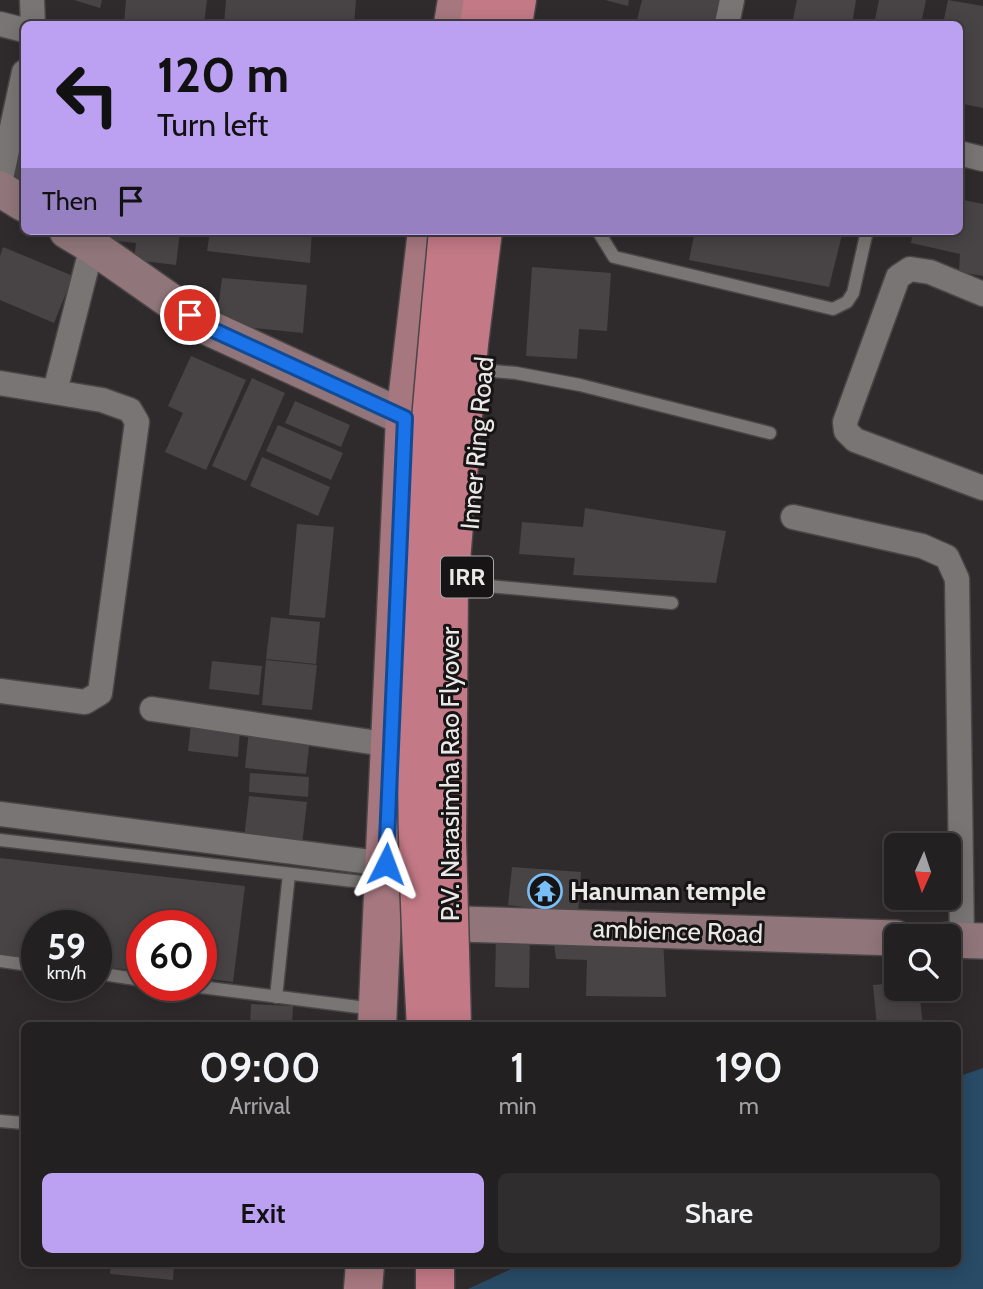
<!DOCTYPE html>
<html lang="en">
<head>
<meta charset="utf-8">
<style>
  :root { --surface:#232021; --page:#2f2d2e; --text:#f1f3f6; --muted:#a3a3a5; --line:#403e3f; --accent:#bca0f2 }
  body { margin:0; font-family:Cabin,sans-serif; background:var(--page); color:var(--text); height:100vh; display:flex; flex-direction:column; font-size:26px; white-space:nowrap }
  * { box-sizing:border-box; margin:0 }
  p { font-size:23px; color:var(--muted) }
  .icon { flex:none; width:38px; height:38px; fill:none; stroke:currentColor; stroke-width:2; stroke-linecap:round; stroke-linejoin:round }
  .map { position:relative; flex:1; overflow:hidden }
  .sheet { position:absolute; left:21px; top:1022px; width:940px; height:245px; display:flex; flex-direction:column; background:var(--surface); border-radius:10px; box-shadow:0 4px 18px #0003,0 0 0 2px var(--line) }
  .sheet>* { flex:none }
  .guide { position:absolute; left:21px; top:21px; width:942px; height:214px; border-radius:10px; box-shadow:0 4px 18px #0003,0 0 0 2px var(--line); background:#bca0f2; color:#111; overflow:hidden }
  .needle { width:46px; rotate:183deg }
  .buttons { position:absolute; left:884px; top:833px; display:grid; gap:14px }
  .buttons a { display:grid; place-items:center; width:77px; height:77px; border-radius:10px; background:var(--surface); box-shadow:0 4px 18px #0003,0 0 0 2px var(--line); font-size:35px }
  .speed { position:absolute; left:21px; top:910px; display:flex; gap:14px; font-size:35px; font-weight:700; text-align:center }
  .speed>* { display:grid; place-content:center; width:91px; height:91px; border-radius:50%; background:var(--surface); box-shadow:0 4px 18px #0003,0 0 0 2px var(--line); line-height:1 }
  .speed small { font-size:18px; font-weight:400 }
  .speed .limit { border:10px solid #d22; background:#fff; color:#111 }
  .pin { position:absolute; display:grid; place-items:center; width:60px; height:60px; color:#fff; margin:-30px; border:4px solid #fff; border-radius:50%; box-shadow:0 2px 7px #0007 }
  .me { position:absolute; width:77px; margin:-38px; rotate:3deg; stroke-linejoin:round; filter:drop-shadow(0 0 5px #0008) }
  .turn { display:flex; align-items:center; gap:24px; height:147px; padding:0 21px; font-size:32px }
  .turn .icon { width:91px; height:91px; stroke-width:2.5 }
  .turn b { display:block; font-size:49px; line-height:60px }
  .then { display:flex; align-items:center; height:66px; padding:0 21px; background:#0003; gap:14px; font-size:26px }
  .eta { display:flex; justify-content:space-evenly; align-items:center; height:119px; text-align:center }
  .eta b { font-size:42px; font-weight:600; line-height:49px }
  .cta { display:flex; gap:14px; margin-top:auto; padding:14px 21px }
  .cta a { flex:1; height:80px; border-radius:10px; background:var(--accent); color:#111; font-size:28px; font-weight:600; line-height:80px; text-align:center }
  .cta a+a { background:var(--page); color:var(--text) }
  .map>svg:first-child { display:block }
  .water { fill:#294b66 }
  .building { fill:#484344 }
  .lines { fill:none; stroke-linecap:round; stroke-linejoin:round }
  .lane-casing { stroke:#4a4647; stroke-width:15 }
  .street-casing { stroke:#4a4647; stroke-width:27 }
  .secondary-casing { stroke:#4a4647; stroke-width:38 }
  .primary-casing { stroke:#4a4647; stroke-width:41 }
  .highway-casing { stroke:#4a4647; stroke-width:41 }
  .lane { stroke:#7a7575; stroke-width:12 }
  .street { stroke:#7a7575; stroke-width:24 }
  .secondary { stroke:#90767a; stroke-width:35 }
  .primary { stroke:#a6777f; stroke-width:38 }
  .highway { stroke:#c37986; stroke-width:38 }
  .highway-bridge-casing { stroke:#4a4647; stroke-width:41; stroke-linecap:butt }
  .highway-bridge { stroke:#c37986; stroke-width:38 }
  .route-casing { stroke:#114b97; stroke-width:18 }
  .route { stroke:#1a73e8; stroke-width:12 }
  .labels { text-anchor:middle; stroke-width:6; stroke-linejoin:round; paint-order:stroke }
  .shield { fill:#161414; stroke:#aba8a8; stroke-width:2 }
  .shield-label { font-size:24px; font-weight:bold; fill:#ebe8e8 }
  .street-label { font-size:26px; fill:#ebe8e8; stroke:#161414 }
  .poi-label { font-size:26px; font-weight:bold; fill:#ebe8e8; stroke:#161414; text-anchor:start }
</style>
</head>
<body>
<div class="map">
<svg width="983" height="1289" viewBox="0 0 983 1289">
  <rect width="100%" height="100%" fill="#2f2b2c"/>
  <path class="water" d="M983 1068V1289H468L522 1264H957V1077Z"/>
  <path class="building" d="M74 0H102L100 8Z
    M126 0H207L204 24H124Z
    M226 0H356L354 24H224Z
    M605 0H629L628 6Z
    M642 0H727L721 24H636Z
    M797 0H856L852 24H792Z
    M879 0H926L921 24H874Z
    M948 0 983 6V108L959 103V24H943Z
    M21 140H24V190L13 188Z
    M959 199 983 204V276L959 272 960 254 911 243 913 231H959Z
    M98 231H180L176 265 134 260 136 243 97 239Z
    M210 231H312L310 263 207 251Z
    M695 231H843L829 287 689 260Z
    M3 247 73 276 54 323 0 300V256Z
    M532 267 611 273 607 331 579 329 577 359 526 356Z
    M222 278 307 285 303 333 216 324Z
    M191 356 246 380 206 470 165 452 183 413 168 406Z
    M252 378 285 393 246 481 212 466Z
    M295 401 350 425 341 447 285 423Z
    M278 425 343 453 331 480 266 451Z
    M262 457 330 487 318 516 250 486Z
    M585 508 726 531 716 583 573 575 575 558 519 554 522 522 583 527Z
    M297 524 334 527 325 618 289 615Z
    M271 617 320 622 316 664 266 659Z
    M266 660 317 665 312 710 262 705Z
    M212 661 262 666 259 695 209 689Z
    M191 725 240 730 238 757 188 751Z
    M249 730 310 737 306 774 245 768Z
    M250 773 309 777 308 797 249 792Z
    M249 796 307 802 302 845 244 838Z
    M0 858 245 886 233 982 201 978V926H142V971L96 966V926H37V959L0 955Z
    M512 867 581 872 578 914 508 905Z
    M496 933 530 934 529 988 495 987Z
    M663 938 666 997 586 996 587 960 556 959 554 944Z
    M896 983V989H919L923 1026H877L873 985Z
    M251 1004 293 1006 292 1026H250Z
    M111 1264H174L173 1280 110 1274Z"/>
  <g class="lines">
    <g class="lane-casing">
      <path id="lane" d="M598 231 614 257 833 309 847 302 853 293 867 231
        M482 370 516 373 580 385 770 433
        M467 584 672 603
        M0 840 379 884
        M0 961 37 966
        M96 973 142 980
        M185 985 374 1009
        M276 997 289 874
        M0 1121 24 1123"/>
    </g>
    <g class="street-casing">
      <path id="street" d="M32 0 33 24
        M0 24 24 30
        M727 24 732 0
        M959 153 983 159
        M0 183 24 72
        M983 294 930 272 910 269 898 277 845 422 846 431 855 440 983 488
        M0 383 102 400 130 410 137 422 100 693 85 702 0 691
        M55 391 92 246
        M793 517 922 546 947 557 957 579 962 940
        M152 709 391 745
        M0 814 386 864"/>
    </g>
    <g class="secondary-casing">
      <path id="secondary" d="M0 189 24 204
        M67 231 92 246 209 328 405 418 431 421
        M460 924 896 938
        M948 940 983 941"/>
    </g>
    <g class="primary-casing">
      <path id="primary" d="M453 24 457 0
        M377 1026 405 418 427 231
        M363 1289 365 1264"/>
    </g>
    <g class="highway-casing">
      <path id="highway" d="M479 24 483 0
        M513 24 517 0
        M435 1289V1264"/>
    </g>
    <use href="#lane" class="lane"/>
    <use href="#street" class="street"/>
    <use href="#secondary" class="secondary"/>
    <use href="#primary" class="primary"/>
    <use href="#highway" class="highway"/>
    <g class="highway-bridge-casing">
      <path id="highway-bridge" d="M426 1026C417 881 414 735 420 591 425 471 437 351 448 231
        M452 1026 447 840 449 585 469 344 483 231"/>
    </g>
    <use href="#highway-bridge" class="highway-bridge"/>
  </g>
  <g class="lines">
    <g class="route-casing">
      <path id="route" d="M190 315 209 328 405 418 386 864"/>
    </g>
    <use href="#route" class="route"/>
  </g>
  <defs>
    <g id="temple-ring" transform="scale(1.75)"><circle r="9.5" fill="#161414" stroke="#78bff7" stroke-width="1.5"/><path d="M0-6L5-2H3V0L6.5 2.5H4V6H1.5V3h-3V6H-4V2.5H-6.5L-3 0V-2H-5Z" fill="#78bff7"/></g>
  </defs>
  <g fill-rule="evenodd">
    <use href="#temple-ring" x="545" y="891"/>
  </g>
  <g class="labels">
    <rect class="shield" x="441" y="556.5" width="52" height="41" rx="5"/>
    <g class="shield-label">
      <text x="467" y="585">IRR</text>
    </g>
    <g class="street-label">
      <text transform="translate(477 443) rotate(-85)" y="9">Inner Ring Road</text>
      <text transform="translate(450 774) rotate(-90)" y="9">P.V. Narasimha Rao Flyover</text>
      <text transform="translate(678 931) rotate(2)" y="9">ambience Road</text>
    </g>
    <g class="poi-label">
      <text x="570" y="900">Hanuman temple</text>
    </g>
  </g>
</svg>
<div class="buttons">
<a><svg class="needle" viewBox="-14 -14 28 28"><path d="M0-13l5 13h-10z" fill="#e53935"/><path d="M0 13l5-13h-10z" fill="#a3a3a5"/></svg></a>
<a><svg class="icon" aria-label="search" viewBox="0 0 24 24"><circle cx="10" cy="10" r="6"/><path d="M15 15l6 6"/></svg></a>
</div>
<div class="speed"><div>59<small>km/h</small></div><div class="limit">60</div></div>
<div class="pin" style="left:190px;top:315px;background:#d93025"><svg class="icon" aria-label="arrive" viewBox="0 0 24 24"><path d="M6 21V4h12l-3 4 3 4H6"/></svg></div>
<svg class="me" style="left:386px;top:864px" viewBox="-20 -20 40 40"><path d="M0-17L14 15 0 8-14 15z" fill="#1a73e8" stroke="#fff" stroke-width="4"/></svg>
<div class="guide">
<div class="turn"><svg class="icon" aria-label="left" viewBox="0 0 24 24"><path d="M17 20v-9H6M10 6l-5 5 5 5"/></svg><div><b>120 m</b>Turn left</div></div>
<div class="then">Then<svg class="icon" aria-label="arrive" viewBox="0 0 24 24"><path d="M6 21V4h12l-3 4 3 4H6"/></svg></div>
</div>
<section class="sheet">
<div class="eta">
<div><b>09:00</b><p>Arrival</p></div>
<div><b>1</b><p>min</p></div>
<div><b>190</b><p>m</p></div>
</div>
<div class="cta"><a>Exit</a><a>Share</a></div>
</section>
</div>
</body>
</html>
